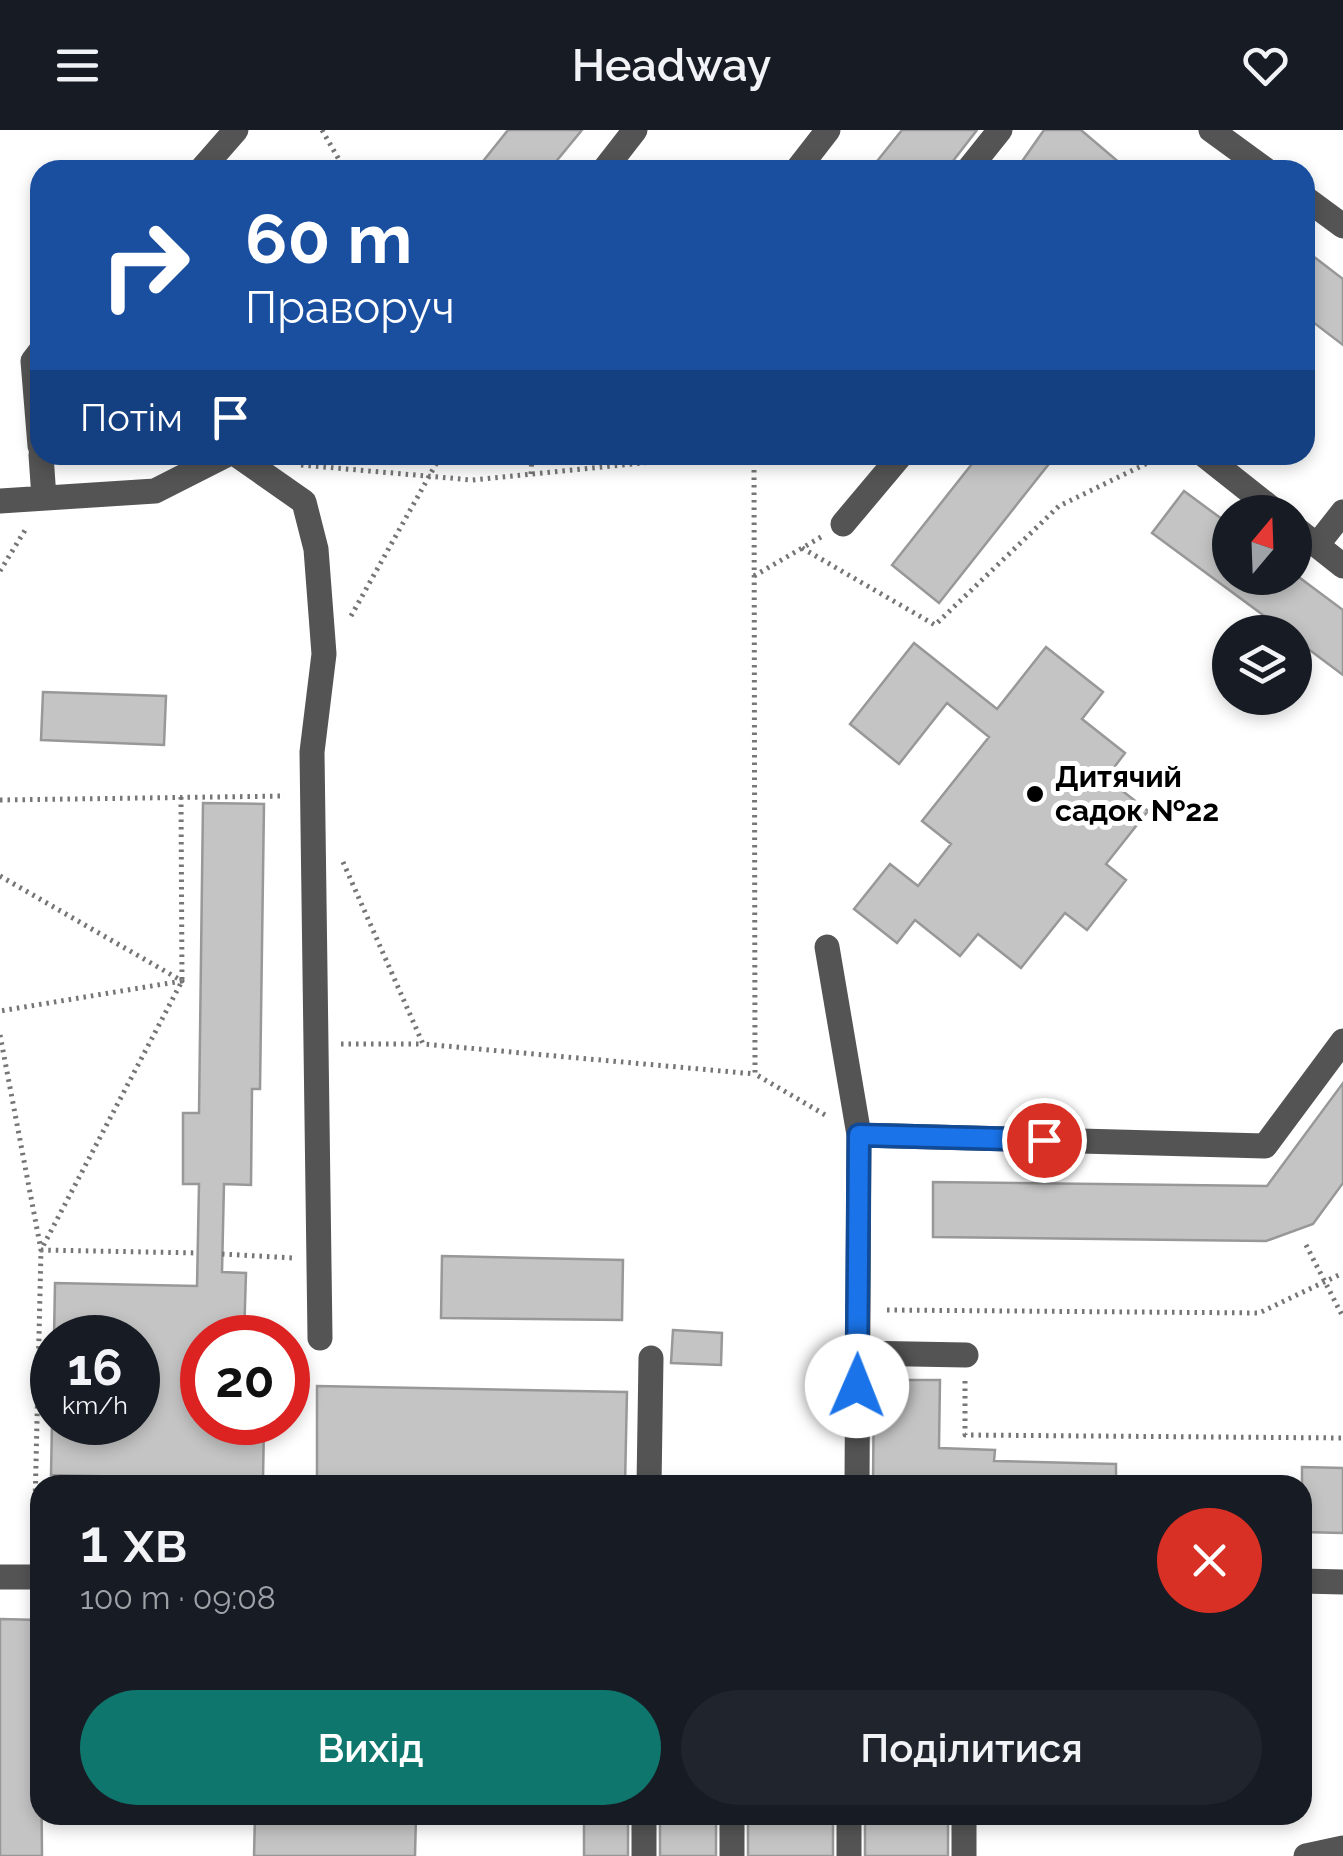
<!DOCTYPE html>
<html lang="uk">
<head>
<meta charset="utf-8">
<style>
  :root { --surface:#171b24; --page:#20242c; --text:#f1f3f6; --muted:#9ea1a6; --accent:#0f766e }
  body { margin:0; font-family:Raleway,sans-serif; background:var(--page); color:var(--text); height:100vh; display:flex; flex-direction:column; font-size:38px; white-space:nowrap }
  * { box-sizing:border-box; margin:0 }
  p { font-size:32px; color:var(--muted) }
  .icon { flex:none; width:55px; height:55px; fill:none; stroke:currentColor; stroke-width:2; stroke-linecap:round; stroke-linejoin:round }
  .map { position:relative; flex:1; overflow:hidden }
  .sheet { position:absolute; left:30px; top:1345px; width:1282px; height:350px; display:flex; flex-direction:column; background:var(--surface); border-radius:30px; box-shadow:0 5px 15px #0003 }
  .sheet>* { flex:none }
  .top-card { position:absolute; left:30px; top:30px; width:1285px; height:305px; border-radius:30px; box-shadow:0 5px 15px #0003; background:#1a4fa0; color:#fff; overflow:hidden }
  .needle { width:65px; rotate:19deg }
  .tools { position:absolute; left:1212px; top:365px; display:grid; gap:20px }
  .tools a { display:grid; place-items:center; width:100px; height:100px; border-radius:50%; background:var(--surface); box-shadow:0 5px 15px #0003; font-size:50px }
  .speed { position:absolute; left:30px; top:1185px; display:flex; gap:20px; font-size:50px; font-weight:700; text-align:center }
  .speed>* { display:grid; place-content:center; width:130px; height:130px; border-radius:50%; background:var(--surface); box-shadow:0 5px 15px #0003; line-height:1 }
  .speed small { font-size:25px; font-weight:400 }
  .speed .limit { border:15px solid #d22; background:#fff; color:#111 }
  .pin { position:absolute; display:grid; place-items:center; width:85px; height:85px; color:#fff; margin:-42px; border:5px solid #fff; border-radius:50%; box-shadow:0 2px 10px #0007 }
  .me { position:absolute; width:110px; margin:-55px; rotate:1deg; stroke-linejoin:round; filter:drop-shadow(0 0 8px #0008) }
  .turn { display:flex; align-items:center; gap:35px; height:210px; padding:0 50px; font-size:45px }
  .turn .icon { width:130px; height:130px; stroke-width:2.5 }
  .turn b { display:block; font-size:70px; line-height:85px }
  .then { display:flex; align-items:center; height:95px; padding:0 50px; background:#0003; gap:20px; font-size:38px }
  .round { display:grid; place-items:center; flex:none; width:105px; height:105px; border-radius:52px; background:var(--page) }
  .summary { display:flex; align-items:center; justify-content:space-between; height:170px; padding:0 50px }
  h1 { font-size:60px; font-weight:600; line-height:75px }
  .cta { display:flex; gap:20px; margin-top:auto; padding:20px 50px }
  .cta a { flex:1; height:115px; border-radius:60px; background:var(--accent); color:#fff; font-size:40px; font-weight:600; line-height:115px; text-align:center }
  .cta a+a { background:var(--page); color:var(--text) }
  header { display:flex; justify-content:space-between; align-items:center; height:130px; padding:0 50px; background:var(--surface); font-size:45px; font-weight:600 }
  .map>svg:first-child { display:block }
  .building { fill:#c4c4c4; stroke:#989898; stroke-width:2.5 }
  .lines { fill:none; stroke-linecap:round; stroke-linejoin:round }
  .path { stroke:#767676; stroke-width:5; stroke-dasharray:2.5 5; stroke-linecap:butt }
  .minor { stroke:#545454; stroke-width:25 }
  .route-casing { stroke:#114b97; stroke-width:25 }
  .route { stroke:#1a73e8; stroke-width:18 }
  .poi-dot { fill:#000; stroke:#fff; stroke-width:4 }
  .labels { text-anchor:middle; stroke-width:10; stroke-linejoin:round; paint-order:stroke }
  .poi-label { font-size:30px; font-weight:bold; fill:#000; stroke:#fff; text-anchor:start }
</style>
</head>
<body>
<header><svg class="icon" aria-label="menu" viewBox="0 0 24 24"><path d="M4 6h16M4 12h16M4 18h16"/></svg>Headway<svg class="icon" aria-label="heart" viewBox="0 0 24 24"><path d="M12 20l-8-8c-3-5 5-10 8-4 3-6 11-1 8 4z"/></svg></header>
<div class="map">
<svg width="1343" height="1726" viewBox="0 0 1343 1726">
  <rect width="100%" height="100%" fill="#fff"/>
  <path class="building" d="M508 0H582L549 40H476Z
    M902 0H977L946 40H870Z
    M1044 0H1081L1128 40H1016Z
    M1305 120 1343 149V215L1305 186Z
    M979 325H1056L939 473 892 435Z
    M1184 361 1230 395V448H1300L1343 480V545L1295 509V502H1286L1152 403Z
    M914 513 997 579 1046 517 1103 562 1082 589 1125 623 1106 648 1148 681 1106 734 1126 750 1087 800 1065 783 1021 838 978 804 960 826 915 790 897 813 854 779 890 734 918 756 951 714 922 691 989 607 947 573 899 634 850 594Z
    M43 562 166 566 164 615 41 610Z
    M203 673 264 674 260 959H252L251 1055 224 1054 222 1142 246 1143 244 1208H202V1292H264L263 1350 51 1345 52 1292H138V1208H54L55 1153 197 1156 199 1054H183V983H199Z
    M1343 953V1053L1313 1094 1266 1111 933 1107V1052L1267 1056Z
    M442 1126 623 1130 622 1190 441 1188Z
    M673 1200 722 1203 721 1235 671 1233Z
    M874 1250H940L939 1318 995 1320 994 1331 1116 1334V1355H873Z
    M317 1256 627 1262 625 1355 317 1349Z
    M1302 1337 1343 1338V1403L1302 1402Z
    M0 1489 40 1490 42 1726H0Z
    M255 1685H416L415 1726H254Z
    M584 1685H628V1726H584Z
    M660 1685H716V1726H660Z
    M748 1685H833V1726H748Z
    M865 1685H948V1726H865Z"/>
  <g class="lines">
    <path class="path" d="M322 0 345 40
      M754 325 755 944 827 986
      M301 335 472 350 681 329 689 325
      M531 344 532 325
      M802 418 935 495 1059 376 1164 325
      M0 441 27 397
      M754 446 821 407
      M351 486 441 325
      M181 667 182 851 41 1120 198 1123
      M0 670 285 666
      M343 732 423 914 755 944
      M0 746 182 851 0 881
      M0 905 41 1120 34 1419
      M341 914H423
      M1306 1115 1343 1187
      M222 1124 294 1128
      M887 1180 1259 1183 1343 1143
      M965 1251V1305L1343 1308"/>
    <path class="minor" d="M1211 0 1266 40
      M201 40 236 0
      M604 40 635 0
      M797 40 828 0
      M968 40 1000 0
      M1305 68 1343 96
      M40 222 33 231 40 316
      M41 325 44 368
      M237 325 304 372 316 419 324 524 312 622 320 1208
      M1204 325 1276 382
      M0 371 155 361 226 325
      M843 394 901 325
      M1295 398 1343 436
      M1317 415 1343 382
      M827 817 859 1005
      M857 1223 966 1225
      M649 1355 651 1228
      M857 1355 859 1005 1265 1016 1343 911
      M0 1447H40
      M1302 1451 1343 1452
      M849 1685V1726
      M644 1726V1685
      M732 1726V1685
      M964 1726V1685
      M1306 1726 1343 1718"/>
  </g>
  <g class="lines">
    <g class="route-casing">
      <path id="route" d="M857 1256 859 1005 1044 1010"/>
    </g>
    <use href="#route" class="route"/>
  </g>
  <circle class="poi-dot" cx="1035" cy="664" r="10"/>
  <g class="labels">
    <g class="poi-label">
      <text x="1055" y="657">Дитячий<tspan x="1055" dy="34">садок №22</tspan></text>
    </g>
  </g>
</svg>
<div class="tools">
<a><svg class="needle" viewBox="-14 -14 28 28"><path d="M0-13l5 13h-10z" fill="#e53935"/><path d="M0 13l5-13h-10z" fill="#9ea1a6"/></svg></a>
<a><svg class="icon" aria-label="layers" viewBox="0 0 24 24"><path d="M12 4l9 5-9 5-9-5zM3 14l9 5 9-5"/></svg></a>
</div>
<div class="speed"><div>16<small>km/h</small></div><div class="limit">20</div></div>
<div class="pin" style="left:1044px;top:1010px;background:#d93025"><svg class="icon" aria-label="arrive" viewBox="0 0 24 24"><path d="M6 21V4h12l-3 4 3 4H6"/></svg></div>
<svg class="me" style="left:857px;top:1256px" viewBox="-20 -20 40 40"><circle r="19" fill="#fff"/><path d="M0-13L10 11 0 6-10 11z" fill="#1a73e8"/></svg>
<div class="top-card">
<div class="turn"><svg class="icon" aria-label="right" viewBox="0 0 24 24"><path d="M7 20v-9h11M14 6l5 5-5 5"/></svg><div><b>60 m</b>Праворуч</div></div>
<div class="then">Потім<svg class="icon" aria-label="arrive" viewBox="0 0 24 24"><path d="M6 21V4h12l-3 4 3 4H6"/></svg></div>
</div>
<section class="sheet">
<div class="summary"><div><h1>1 хв</h1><p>100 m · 09:08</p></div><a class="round" style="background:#d93025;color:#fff"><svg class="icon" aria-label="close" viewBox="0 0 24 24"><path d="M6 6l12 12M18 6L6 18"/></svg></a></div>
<div class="cta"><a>Вихід</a><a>Поділитися</a></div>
</section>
</div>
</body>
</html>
